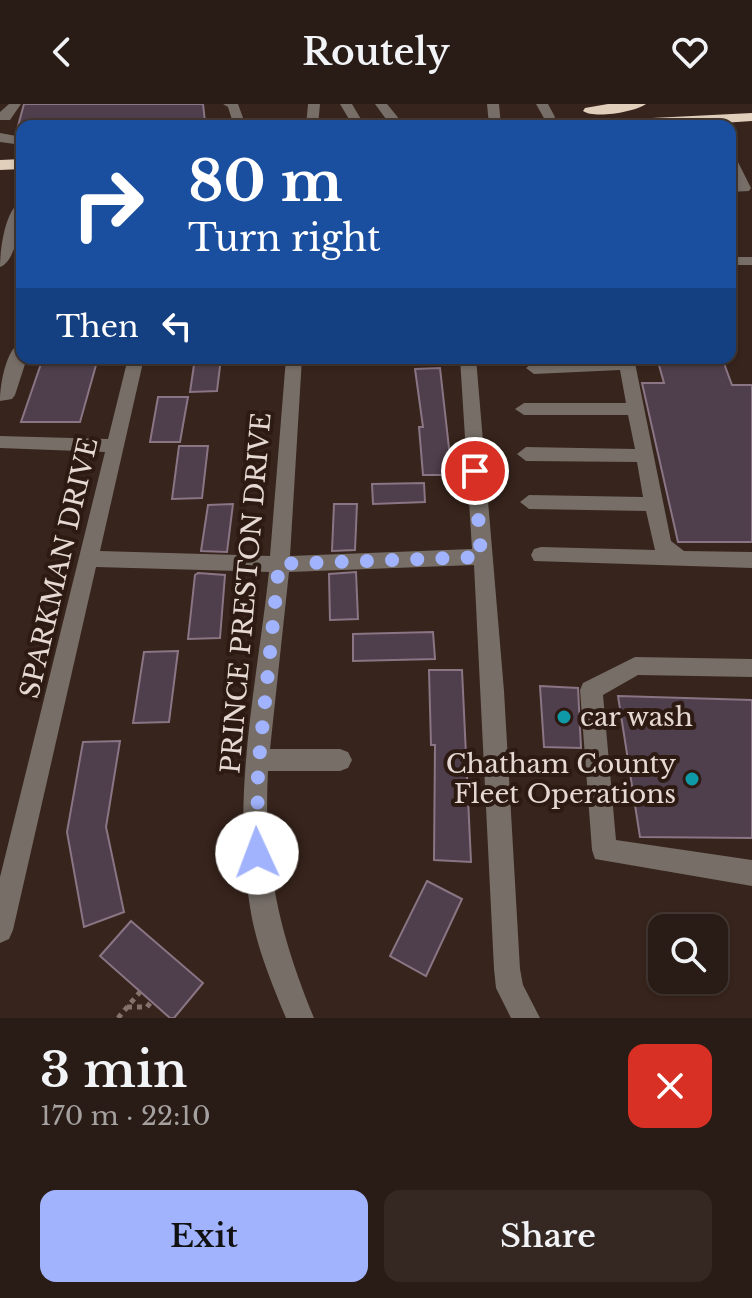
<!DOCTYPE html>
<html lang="en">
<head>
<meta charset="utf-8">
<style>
  :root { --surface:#291b15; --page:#352822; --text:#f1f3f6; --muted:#a5a1a0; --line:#453934; --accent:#a1b3fd }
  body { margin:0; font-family:"Libre Baskerville",serif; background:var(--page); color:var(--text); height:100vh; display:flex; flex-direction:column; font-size:30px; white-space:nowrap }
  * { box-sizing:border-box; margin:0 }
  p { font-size:26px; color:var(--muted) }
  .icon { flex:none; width:44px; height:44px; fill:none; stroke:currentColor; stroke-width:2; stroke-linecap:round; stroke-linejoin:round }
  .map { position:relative; height:914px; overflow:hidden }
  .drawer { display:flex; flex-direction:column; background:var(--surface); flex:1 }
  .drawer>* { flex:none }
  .hud { position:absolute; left:16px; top:16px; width:720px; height:244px; border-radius:16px; box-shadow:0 2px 6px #0004,0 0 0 2px var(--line); background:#1a4fa0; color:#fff; overflow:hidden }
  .fabs { position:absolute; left:648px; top:810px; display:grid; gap:16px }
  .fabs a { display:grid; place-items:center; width:80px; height:80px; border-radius:16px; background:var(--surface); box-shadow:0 2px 6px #0004,0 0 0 2px var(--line); font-size:40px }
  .pin { position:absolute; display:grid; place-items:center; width:68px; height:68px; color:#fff; margin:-34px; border:4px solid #fff; border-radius:50%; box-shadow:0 2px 8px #0007 }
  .me { position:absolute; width:88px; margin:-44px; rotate:358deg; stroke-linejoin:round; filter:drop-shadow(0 0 6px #0008) }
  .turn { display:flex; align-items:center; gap:28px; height:168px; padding:0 40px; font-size:36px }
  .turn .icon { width:104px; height:104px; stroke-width:2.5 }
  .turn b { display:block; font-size:56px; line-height:68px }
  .then { display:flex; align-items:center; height:76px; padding:0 40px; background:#0003; gap:16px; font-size:30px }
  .round { display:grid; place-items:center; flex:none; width:84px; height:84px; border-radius:16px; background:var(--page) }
  .headline { display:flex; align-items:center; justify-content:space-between; height:136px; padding:0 40px }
  h1 { font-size:48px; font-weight:600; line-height:60px }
  .action { display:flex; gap:16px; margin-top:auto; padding:16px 40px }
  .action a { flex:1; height:92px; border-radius:16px; background:var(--accent); color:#111; font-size:32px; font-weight:600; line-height:92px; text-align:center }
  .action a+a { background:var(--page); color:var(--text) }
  header { display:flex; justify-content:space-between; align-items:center; height:104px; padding:0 40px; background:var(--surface); font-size:36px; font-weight:600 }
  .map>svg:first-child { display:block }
  .building { fill:#4f3e4b; stroke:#897584; stroke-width:2 }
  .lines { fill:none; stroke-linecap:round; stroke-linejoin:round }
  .path { stroke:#84736d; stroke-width:5; stroke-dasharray:5 5; stroke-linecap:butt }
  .minor { fill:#766e67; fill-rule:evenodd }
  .highway { fill:#e1cfbc; fill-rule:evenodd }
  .route { stroke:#a1b3fd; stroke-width:14; stroke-dasharray:0 25.2 }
  .culture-dot { fill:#0f9aa8; stroke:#2d1b13; stroke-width:3 }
  .labels { text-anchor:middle; stroke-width:8; stroke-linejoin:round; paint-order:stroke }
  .street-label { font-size:26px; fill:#e6d9d4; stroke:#2d1b13 }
  .poi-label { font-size:26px; fill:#e6d9d4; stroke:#2d1b13; text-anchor:start }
</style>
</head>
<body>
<header><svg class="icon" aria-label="back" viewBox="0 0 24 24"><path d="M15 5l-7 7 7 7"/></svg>Routely<svg class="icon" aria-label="heart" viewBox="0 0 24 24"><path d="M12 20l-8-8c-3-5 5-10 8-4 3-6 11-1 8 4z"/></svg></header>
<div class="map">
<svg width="752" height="914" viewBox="0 0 752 914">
  <rect width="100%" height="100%" fill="#37241c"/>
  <path class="building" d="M24 0H203L205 18 150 22H18Z
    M43 254H98L80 318H21Z
    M195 254H221L217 287 190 288Z
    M657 254H722L732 281H752V438H678L642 279H664Z
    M440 264 452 371H423L419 323H423L415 265Z
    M158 293H188L180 338H150Z
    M179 342H208L202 394 172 395Z
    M424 379 425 398 373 400 372 380Z
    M233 400 227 448 201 447 208 401Z
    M334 400H357L355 446 332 447Z
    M356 468 358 515 330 516 329 470Z
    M198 469 225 471 220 534 188 535 195 471Z
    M433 528 435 555 353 557V530Z
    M178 547 169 618 133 619 144 548Z
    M429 566H462L471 758 434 756 435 641H431Z
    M540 582 578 584 581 644 544 643Z
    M618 592 752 596V734L640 733Z
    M120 637 106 723 124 808 84 823 67 728 83 638Z
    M427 777 462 795 426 872 390 852Z
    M131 817 203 879 174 914H170L100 852Z"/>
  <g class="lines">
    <path class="path" d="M127 903H147L151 898
      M118 914 140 888"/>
    <path class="minor" d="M9 0H21L10 16H0V8Z
      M223 0H238L246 22H234L228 3Z
      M308 0H320L318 22H306Z
      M340 0H352L365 22H353Z
      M375 0H387L405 22H391Z
      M487 0H499L501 22 489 21Z
      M536 0H548L555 13 553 16H545Z
      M0 29 22 33V41L0 38Z
      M730 52 737 56 751 84 749 87 730 88V80H735L730 69Z
      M22 97C22 114 17 157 0 163 0 146 5 104 22 97Z
      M730 153H752V161H730Z
      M22 238V254H27L15 291 12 295 0 297C0 281 6 243 22 238Z
      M128 254H144L100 447 270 452 286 254H302L290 452 472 445 460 254H476L504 587 520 865 523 881 540 914H511L496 884 494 865 474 461 289 468 270 645H340L348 648 352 656 348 664 340 667H268C263 759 279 829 314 914H286C271 878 256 842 250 803 231 691 257 579 269 468L96 463 13 826 9 835 0 839V773L105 348 0 344V332L108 335Z
      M634 254 671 437 684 447 752 448V464L534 457 531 451 534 445 541 443 655 446 646 407 529 405 520 398 529 391 643 393 637 358 526 357 517 350 526 343 635 345 628 311H524L515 305 524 299H626L620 266 534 270 526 264 534 258Z
      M635 553 752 555V573L638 571 603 591 616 736 752 756V782L595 755 592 746 580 586 583 579Z"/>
    <path class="highway" d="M608 0H646C635 8 594 15 583 7L585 4Z
      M752 9V17L677 22 487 21 495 16 652 14Z
      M22 55V65L0 66V56Z"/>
  </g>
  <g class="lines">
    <path class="route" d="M257 749 258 666 279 460 481 453 475 367"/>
  </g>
  <g class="culture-dot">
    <circle cx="564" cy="613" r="8"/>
    <circle cx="692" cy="675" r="8"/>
  </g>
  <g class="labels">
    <g class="street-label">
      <text transform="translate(59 464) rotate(-77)" y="9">SPARKMAN DRIVE</text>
      <text transform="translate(246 489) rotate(-85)" y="9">PRINCE PRESTON DRIVE</text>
    </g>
    <g class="poi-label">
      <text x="580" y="622">car wash</text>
      <text x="676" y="669" text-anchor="end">Chatham County<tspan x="676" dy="30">Fleet Operations</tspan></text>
    </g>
  </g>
</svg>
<div class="fabs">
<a><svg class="icon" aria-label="search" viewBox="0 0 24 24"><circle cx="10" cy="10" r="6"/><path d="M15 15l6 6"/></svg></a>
</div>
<div class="pin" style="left:475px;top:367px;background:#d93025"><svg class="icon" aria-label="arrive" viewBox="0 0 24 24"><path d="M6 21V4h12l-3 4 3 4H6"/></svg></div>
<svg class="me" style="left:257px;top:749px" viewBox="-20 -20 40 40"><circle r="19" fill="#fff"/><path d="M0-13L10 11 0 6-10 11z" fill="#a1b3fd"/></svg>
<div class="hud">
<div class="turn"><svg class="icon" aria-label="right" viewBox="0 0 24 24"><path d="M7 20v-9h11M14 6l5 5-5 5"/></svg><div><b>80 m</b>Turn right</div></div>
<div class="then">Then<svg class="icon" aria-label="left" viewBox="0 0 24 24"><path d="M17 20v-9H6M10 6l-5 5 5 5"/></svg></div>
</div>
</div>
<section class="drawer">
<div class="headline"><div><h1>3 min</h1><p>170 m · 22:10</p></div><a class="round" style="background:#d93025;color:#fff"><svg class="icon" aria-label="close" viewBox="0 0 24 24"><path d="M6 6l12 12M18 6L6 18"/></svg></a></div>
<div class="action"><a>Exit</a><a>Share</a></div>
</section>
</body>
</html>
